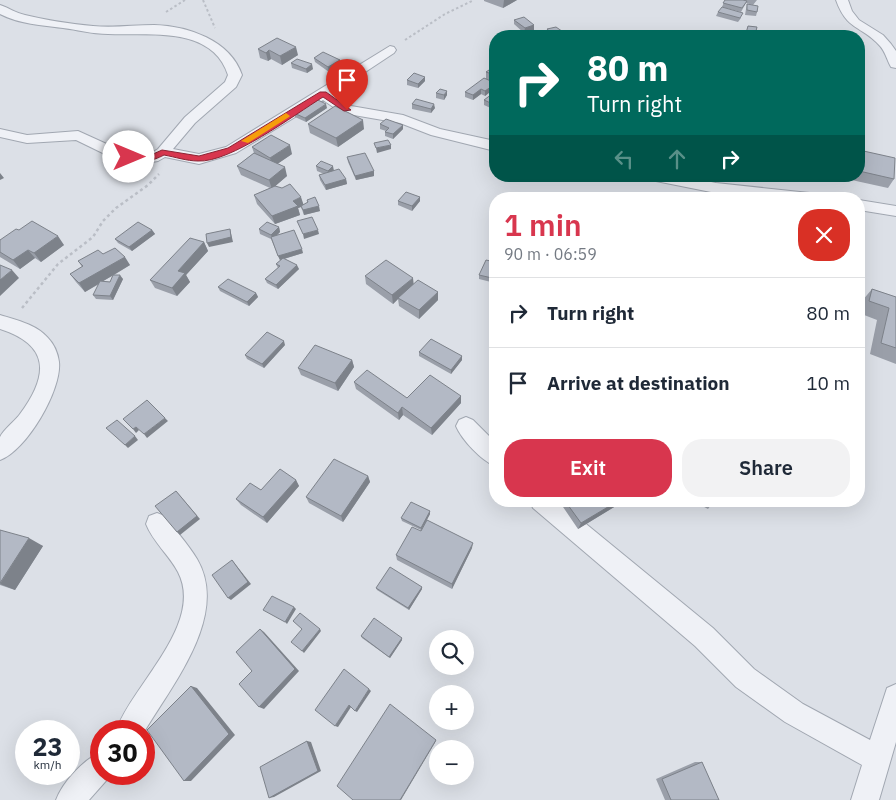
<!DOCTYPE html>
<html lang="en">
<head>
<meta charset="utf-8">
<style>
  :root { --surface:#fff; --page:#f2f2f3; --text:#1f2937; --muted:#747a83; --line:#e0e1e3; --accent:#d8364e }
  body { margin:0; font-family:"IBM Plex Sans",sans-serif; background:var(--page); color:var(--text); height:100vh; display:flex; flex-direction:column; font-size:19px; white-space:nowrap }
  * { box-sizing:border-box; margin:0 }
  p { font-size:16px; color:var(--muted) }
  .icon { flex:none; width:28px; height:28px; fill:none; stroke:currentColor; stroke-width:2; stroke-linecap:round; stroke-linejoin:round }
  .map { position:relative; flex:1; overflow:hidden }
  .drawer { position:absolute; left:489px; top:192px; width:376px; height:315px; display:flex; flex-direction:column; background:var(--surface); border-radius:20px; box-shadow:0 5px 20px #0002 }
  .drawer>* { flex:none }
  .banner { position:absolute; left:489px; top:30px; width:376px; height:152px; border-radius:20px; box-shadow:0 5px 20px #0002; background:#00695c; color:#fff; overflow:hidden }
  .controls { position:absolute; left:429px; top:630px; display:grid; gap:10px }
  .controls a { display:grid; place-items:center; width:45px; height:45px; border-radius:50%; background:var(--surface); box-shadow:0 5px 20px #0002; font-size:25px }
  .speed { position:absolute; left:15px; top:720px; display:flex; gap:10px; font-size:25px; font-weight:700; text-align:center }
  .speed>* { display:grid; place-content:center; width:65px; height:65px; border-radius:50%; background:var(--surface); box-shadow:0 5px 20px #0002; line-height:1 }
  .speed small { font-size:12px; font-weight:400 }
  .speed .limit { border:8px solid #d22; background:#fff; color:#111 }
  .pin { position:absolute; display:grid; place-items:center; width:42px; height:42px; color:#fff; margin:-51px -21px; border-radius:50% 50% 50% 0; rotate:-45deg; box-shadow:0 0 5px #0007 }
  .pin .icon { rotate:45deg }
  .me { position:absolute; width:55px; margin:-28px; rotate:90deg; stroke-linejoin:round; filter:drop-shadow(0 0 4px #0008) }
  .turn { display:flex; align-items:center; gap:18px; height:105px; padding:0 15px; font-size:22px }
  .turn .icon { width:65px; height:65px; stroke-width:2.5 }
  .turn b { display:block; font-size:35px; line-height:42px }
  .lanes { display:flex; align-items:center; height:48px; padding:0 15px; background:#0003; justify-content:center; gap:25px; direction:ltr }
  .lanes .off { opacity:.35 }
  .round { display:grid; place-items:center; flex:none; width:52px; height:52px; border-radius:20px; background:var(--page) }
  .head { display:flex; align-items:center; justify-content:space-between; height:85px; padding:0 15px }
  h1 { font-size:30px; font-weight:600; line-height:38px; color:var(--accent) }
  .primary-button { display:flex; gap:10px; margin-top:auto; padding:10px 15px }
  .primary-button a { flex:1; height:58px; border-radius:20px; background:var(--accent); color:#fff; font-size:20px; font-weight:600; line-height:58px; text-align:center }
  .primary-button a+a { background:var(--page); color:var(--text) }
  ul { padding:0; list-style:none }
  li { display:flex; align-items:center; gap:15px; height:70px; padding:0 15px; border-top:1px solid var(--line) }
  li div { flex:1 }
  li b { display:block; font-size:19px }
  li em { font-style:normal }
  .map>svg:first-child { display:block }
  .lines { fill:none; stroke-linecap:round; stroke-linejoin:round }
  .minor-casing { stroke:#a1a7b1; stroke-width:2 }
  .path-far1 { stroke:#babec6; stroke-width:2; stroke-dasharray:2.5 2.5; stroke-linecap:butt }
  .path { stroke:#babec6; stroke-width:2.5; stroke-dasharray:3 3; stroke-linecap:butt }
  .minor { fill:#eff1f6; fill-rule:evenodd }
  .wall { fill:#9a9fa9; fill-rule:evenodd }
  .shaded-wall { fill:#7d828a }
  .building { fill:#b3b9c5; stroke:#7d828a }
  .route { fill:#d8364e; stroke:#8c2333 }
  .slow { fill:#f59e0b }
</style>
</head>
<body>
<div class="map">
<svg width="896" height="800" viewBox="0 0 896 800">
  <rect width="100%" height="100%" fill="#dce0e7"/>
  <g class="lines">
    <g class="minor-casing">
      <path id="minor" d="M836 0H848L852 11 859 20 883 35 891 44 896 51V68L891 67C887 60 885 51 880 46 861 25 847 31 836 0Z
        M0 5C9 8 16 13 25 15 45 20 72 24 93 26 113 28 134 25 154 25 188 26 230 40 242 75L236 87 195 123 173 149 199 154 226 147 390 46 394 47 396 50 394 53 332 94 351 106 403 115 440 129 495 141V151L431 135 400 123 342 113 323 100 236 153 199 164 165 157 158 161 140 164 113 158 76 140 27 143 0 137V129L27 135 78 131 122 151 150 154 158 149 185 117 225 82 228 75C212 25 148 36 108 34 93 34 78 30 63 28 42 25 19 24 0 14Z
        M649 176H682L716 183 819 194 827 199H768L716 193 656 181Z
        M859 200 896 206V216L859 210Z
        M0 315C16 320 36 324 48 338 54 344 58 354 59 362 62 390 26 451 0 460 0 454 0 443 0 437 3 430 15 421 20 414 49 375 50 345 0 329Z
        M466 417 473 420 495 442V466C481 460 462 440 456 426L459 420Z
        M530 501H558L713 628 754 669 803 704 870 740 887 688 896 684V742L879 800H851L862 765 785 722 736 687 695 646 533 508Z
        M157 513 165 516C175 530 188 544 197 559 230 615 172 685 144 732L116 731C132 685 205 624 178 572 169 555 153 542 146 524L149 516Z
        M101 752V774H112L89 800H56C63 782 83 760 101 752Z"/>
    </g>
    <path class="path-far1" d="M203 0 215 28
      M166 12 185 0
      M405 40 445 14 474 0"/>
    <path class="path" d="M22 308 58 264 93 237 103 221 116 208 148 185 159 174"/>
    <use href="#minor" class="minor"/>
  </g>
  <path class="wall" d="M484 0H517L503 8 484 1Z
    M725 0H757L753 5 746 3 741 12 722 7Z
    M747 4 757 12 756 16 745 15 746 9Z
    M718 12 741 18 738 22 716 16Z
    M514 20 534 25V30L524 33 514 24Z
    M748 26 757 27 754 36H745Z
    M547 29 569 36H549L546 34Z
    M258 49 298 55 282 65 271 59 268 61 260 58Z
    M314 58 340 60 341 64 329 72 315 62Z
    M291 63 313 69 307 73 292 68Z
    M495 66V88L485 96 481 94 473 100 465 97V92L486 79V72Z
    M407 80 425 81 418 88 407 85Z
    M436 93 447 95 444 100 436 98Z
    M495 96V110L484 105V100Z
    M412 104 435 108 431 113 412 109Z
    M327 108 306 122 295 117 294 113Z
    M308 124 364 129 338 147 310 133Z
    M380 124 403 129 393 139 385 136V132L386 131 380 129Z
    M252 147 292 154 277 164 287 176 275 186 303 205 307 203V200L320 211 304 215 301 207 298 208 300 215 275 224 257 204 254 195 270 188 241 175 237 166 254 153Z
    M859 150 894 179 888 188 847 179 848 176H859Z
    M347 157 374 171V176L356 180 348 162Z
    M316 166 334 170 346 179 347 184 326 190 320 180 319 175 324 174 317 171Z
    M420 197V201L412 211 398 205V201Z
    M279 227 280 232 277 235 303 253 284 259 299 269 278 289 267 283 265 279 278 268 276 264 282 259 280 260 271 239 260 234 259 229Z
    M19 230 64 245 41 262 35 258 20 269 0 257V240Z
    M152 230 155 234 132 251 118 243 115 239Z
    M204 242 208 251 186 275 190 282 177 296 155 288 150 280Z
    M103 254 130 265 114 275 123 279 113 300 96 299 93 295 99 284 85 292 76 282 70 274 82 267 78 261ZM113 275 110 282 103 281 112 276Z
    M495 262V274L491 282 479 279V275Z
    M365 276 414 284 438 300 419 319 399 306 398 299 393 304 366 284Z
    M218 287 256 293 258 297 249 306 220 291Z
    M872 289 896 297V364L870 354 877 320 859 313V312L862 301Z
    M285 345 264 368 247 359 245 355Z
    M419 352 462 356V360L451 374 419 356Z
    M352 360 354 367 338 391 301 375 298 368Z
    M354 382 407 398 461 396V403L432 435 403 415 399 420 356 389Z
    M368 476 370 482 343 522 309 503 306 497Z
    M296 480 299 486 267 523 241 505 236 499Z
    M559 501H624L578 529Z
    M693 501H714L708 509Z
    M430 511V514L427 520 472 548 452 589 397 560 396 555 421 530 402 521 401 518Z
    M0 530 43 546 15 590 0 585Z
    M422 587V589L409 610 377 590 376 588Z
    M361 636 402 640 390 658 362 638Z
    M695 762H702L719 800H665L656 779Z"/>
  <path class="shaded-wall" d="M504 0H517L503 8Z
    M534 25V30L524 33 525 28Z
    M296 47 298 55 282 65 280 56Z
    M269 50 271 59 268 61 266 53Z
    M340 60 341 64 329 72 328 67Z
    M312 64 313 69 307 73 306 69Z
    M425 77V81L418 88V84Z
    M495 84V88L485 96V91Z
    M481 89V94L473 100V95Z
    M447 91V95L444 100V95Z
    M326 104 327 108 306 122 305 118Z
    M434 104 435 108 431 113V109Z
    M363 120 364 129 338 147 336 138Z
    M403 125V129L393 139V134Z
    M290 145 292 154 273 167 270 158Z
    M391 145V149L377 153 376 148Z
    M333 166 334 171 329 176 328 171Z
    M285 167 287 176 272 189 269 180Z
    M374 171V176L356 180 355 176Z
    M0 173 4 178 0 180Z
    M346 179 347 184 326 190 325 185Z
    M301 197 304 206 298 208 300 215 275 224 272 216 293 201Z
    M420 197V201L412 211V206Z
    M319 206 320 211 304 215 303 210Z
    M279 227 280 232 273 239 271 235Z
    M230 229 233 242 209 247 207 243Z
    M152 230 155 234 132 251 129 247Z
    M318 230 319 234 304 239 303 234Z
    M58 236 64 245 41 262 34 253Z
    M204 242 208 251 186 275 190 282 177 296 172 288 178 271Z
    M302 249 303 253 280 260 278 256Z
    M28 250 35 258 20 269 13 260Z
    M125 257 130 265 85 292 79 283Z
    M297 265 299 269 278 289 276 285Z
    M12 270 19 278 0 296V280Z
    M495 271V274L491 282 492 278Z
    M120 275 123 279 113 300 110 296Z
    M413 278 414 287 398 298V299L393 304 392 295Z
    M438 292V300L419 319V310Z
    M256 293 258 297 249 306 247 302Z
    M284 341 285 345 264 368 262 364Z
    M462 356V360L451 374V370Z
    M352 360 354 367 338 391 335 383Z
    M461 396V403L432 435 431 428Z
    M402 407 403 415 399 420 398 413Z
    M165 418 168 421 147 438 144 434Z
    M136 427 139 430 136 433 133 429Z
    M135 436 138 440 128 448 125 445Z
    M368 476 370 482 343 522 341 516Z
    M296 480 299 486 267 523 263 517Z
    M176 491 200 519 180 535 177 532Z
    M618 501H624L578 529 581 523Z
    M430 511V514L421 530V528Z
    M29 538 43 546 15 590 0 584Z
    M473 543 472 548 452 589V584Z
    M232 560 251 584 231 600 228 598Z
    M422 587V589L409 610 408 608Z
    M294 607 296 609 287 624 285 622Z
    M260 629 264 632 299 671 264 709 259 707Z
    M320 629 321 631 304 653 302 651Z
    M402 638V640L390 658 389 657Z
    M191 686 197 688 235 735 191 781H184Z
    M369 689 371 691 357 712 355 711Z
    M349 705 351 707 338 727 335 726Z
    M436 740V741L401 800H400Z
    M307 741 311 742 321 771 274 797 269 798Z"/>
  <path class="building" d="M725 0H743L747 1 742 8 723 3Z
    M747 4 758 6 757 12 747 10Z
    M722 7 743 13 740 18 718 12Z
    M524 17 534 25 525 28 514 20Z
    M748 26 757 27 755 35 746 33Z
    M556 27 569 36H555L547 29Z
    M694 31 714 36H690Z
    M277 38 296 47 280 56 269 50 266 53 258 49Z
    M323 52 340 60 328 67 314 58Z
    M297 59 312 64 306 69 291 63Z
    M495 66V75L486 72Z
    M414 73 425 77 418 84 407 80Z
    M484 78 495 83V84L485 91 481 89 473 95 465 92Z
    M440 89 447 91 444 95 436 93Z
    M492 94 495 96V105L484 100Z
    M316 99 326 104 305 118 294 113Z
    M416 99 434 104 431 109 412 104Z
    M335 106 363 120 336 138 308 124Z
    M386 119 403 125 393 134 385 132 389 128 380 124Z
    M271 135 290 145 270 158 252 147Z
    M388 140 391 145 376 148 374 143Z
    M859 150 895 158 894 179 859 171Z
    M254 153 285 167 269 180 237 166Z
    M365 153 374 171 355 176 347 157Z
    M321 161 333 166 328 171 316 166Z
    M339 169 346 179 325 185 319 175Z
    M290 184 301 197 293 201 298 206 272 216 254 195 275 186 282 188Z
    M406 192 420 197 412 206 398 201Z
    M315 197 319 206 303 210 301 206 308 202 307 200Z
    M312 217 318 230 303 234 297 221Z
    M32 221 58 236 34 253 28 250 13 260 0 252V240L16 229 19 230Z
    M138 222 152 230 129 247 115 239Z
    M267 222 279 227 271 235 259 229Z
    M230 229 231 237 207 243 206 234Z
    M294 230 302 249 278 256 271 237Z
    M190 238 204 242 178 271 185 273 172 288 150 280Z
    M115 248 125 257 79 283 70 274 83 266 78 261 98 250 103 254Z
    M283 258 297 265 276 285 265 279 280 266 276 264Z
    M386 260 413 278 392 295 365 276Z
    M486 260 495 262V271L492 278 479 275Z
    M0 265 12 270 0 280Z
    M113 275H120L110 296 93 295 100 281 110 282Z
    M228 279 256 293 247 302 218 287Z
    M418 280 438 292 419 310 398 298Z
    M872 289 896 297V348L881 343 889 308 869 301Z
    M267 332 284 341 262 364 245 355Z
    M431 339 462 356 451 370 419 352Z
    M315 345 352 360 335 383 298 368Z
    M367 370 407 398 430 375 461 396 431 428 402 407 398 413 354 382Z
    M147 400 165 418 144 434 136 427 133 429 123 419Z
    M117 420 135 436 125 445 106 428Z
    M334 459 368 476 341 516 306 497Z
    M280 469 296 480 263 517 236 499 250 483 261 490Z
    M176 491 197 516 177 532 155 506Z
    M565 501H618L581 523Z
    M411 502 430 511 421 528 401 518Z
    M427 520 473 543 452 584 396 555 412 527 421 531Z
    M0 530 29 538 0 583Z
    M232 560 248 582 228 598 212 575Z
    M390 567 422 587 408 608 376 588Z
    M272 596 294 607 285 622 263 610Z
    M300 613 320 629 302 651 291 642 302 629 293 621Z
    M374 618 402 638 389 657 361 636Z
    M260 629 295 669 259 707 239 684 252 671 236 652Z
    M344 669 369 689 355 711 349 705 335 726 315 710Z
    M191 686 229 734 184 781 147 730Z
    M390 704 436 740 400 800H353L337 786Z
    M307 741 318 771 269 798 260 767Z
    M702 762 719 800H671L662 779Z"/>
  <path class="route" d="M320 92H326L351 110 344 111 323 97C294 115 230 163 198 161 187 161 175 157 164 155 153 161 135 166 125 157L129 155H151L162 150 199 156 228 148Z"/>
  <path class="slow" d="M286 113 290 116 289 117 248 143 241 141Z"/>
</svg>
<div class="controls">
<a><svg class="icon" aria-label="search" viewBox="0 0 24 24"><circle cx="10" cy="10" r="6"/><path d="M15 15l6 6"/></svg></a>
<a>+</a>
<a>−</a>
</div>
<div class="speed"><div>23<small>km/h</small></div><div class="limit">30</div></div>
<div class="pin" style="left:347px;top:110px;background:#d93025"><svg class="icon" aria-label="arrive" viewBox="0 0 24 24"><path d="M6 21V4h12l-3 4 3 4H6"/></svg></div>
<svg class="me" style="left:129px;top:157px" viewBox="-20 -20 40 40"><circle r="19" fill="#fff"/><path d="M0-13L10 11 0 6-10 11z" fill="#d8364e"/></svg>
<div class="banner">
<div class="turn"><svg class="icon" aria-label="right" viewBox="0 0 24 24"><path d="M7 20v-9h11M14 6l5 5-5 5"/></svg><div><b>80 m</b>Turn right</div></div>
<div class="lanes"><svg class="icon off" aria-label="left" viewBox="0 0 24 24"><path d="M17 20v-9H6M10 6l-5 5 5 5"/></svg><svg class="icon off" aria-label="ahead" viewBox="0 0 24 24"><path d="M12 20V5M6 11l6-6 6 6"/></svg><svg class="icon" aria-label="right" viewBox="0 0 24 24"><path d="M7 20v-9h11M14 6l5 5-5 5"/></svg></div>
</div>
<section class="drawer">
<div class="head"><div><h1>1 min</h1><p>90 m · 06:59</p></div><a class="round" style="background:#d93025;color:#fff"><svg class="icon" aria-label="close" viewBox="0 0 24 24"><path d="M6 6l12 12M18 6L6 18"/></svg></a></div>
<ul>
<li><svg class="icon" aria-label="right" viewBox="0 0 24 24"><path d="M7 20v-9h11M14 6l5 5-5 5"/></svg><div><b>Turn right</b></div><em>80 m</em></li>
<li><svg class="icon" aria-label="arrive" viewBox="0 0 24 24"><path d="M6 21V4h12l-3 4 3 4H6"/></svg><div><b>Arrive at destination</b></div><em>10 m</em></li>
</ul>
<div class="primary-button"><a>Exit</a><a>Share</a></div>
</section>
</div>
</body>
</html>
